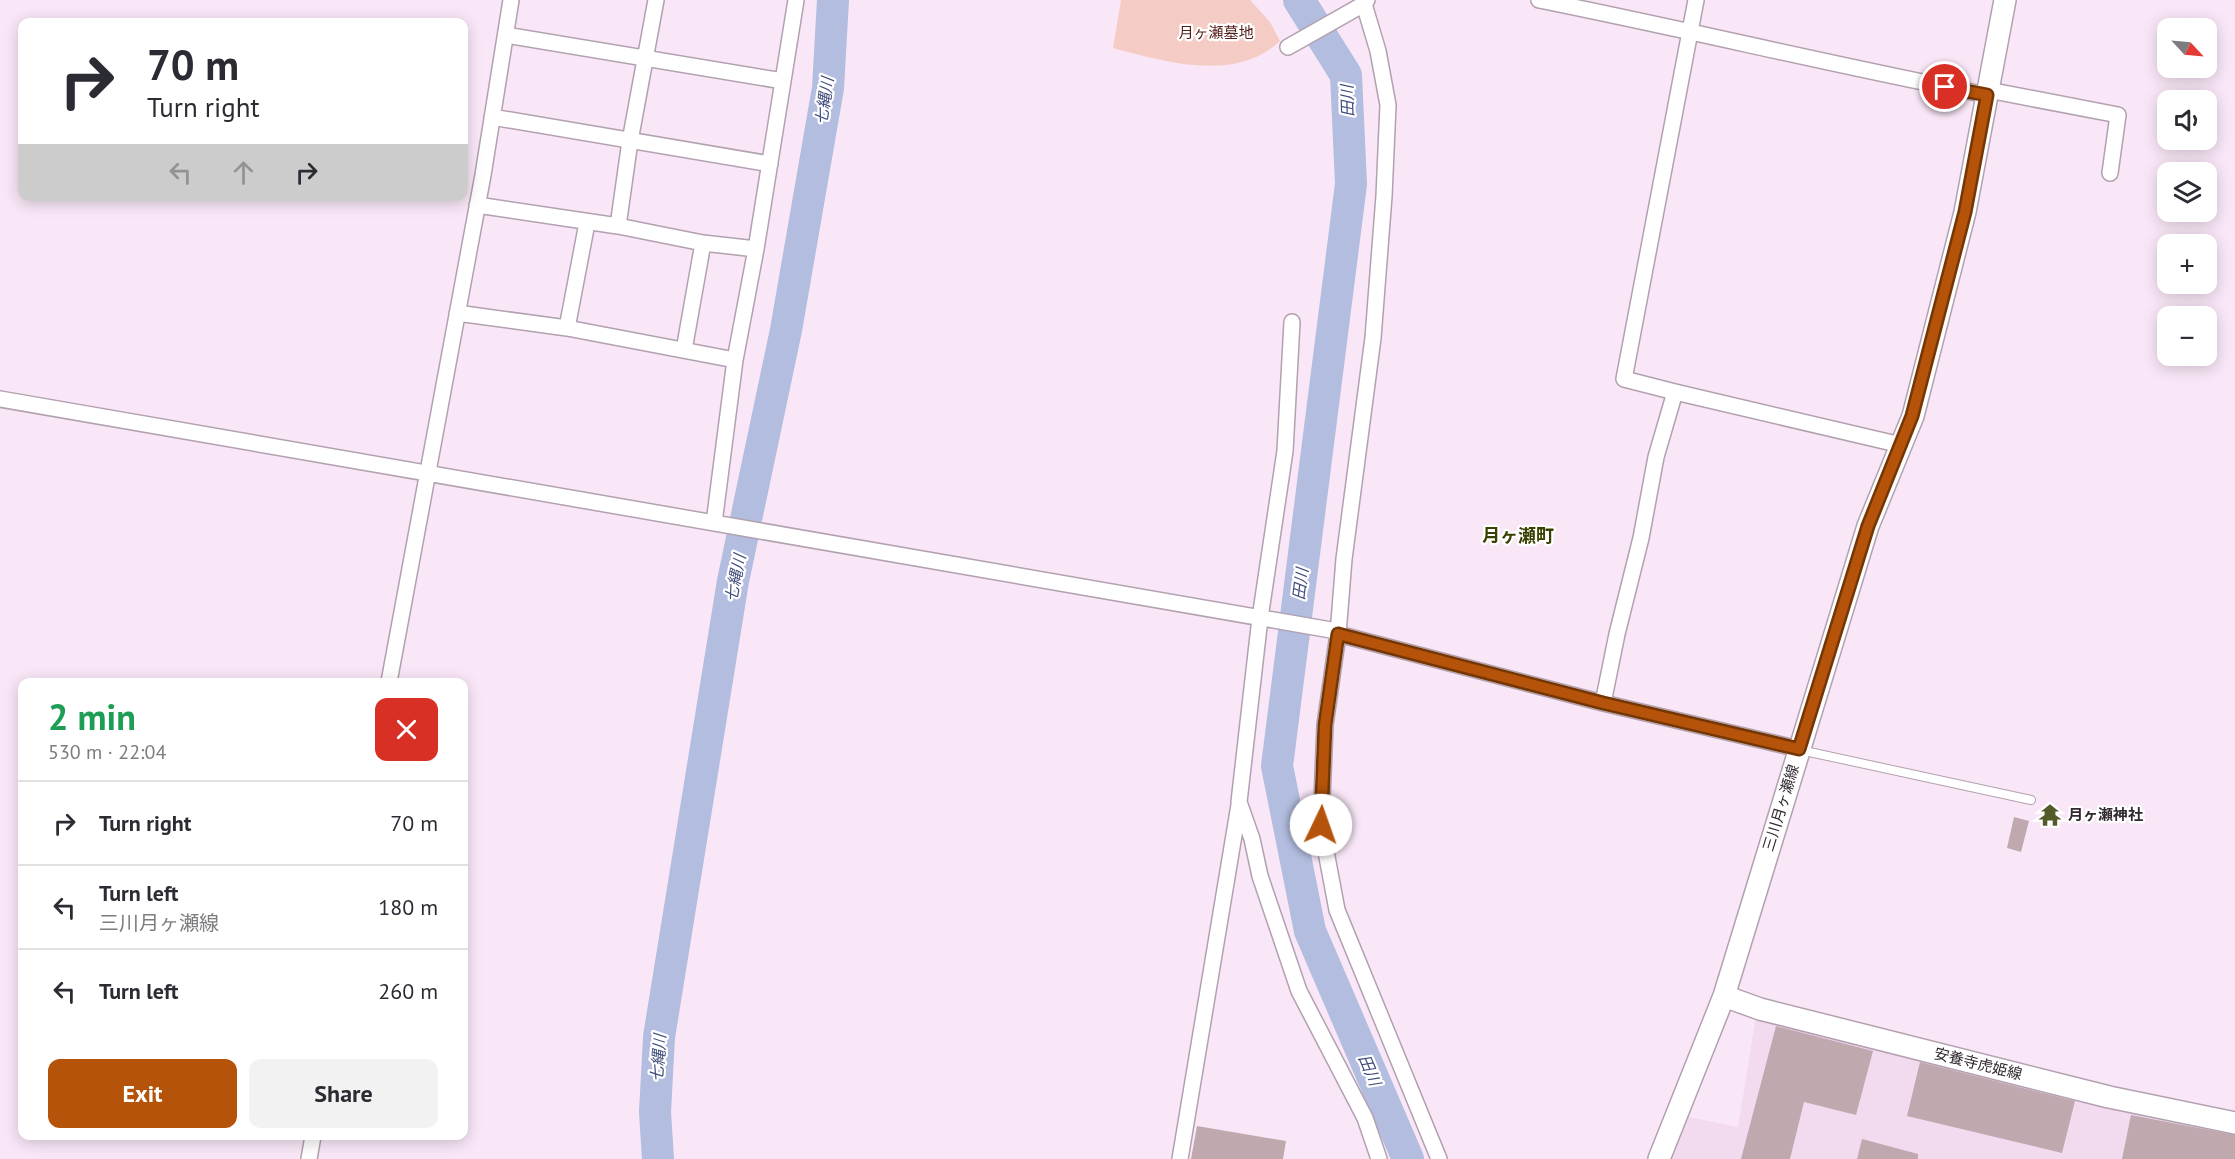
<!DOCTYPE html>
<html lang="en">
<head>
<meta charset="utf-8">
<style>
  :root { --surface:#fff; --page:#f2f2f3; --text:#2b2b33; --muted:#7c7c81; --line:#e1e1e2; --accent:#b45309 }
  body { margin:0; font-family:"PT Sans","Noto Sans JP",sans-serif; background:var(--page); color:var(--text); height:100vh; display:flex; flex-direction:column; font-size:22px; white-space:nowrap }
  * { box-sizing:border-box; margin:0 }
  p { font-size:20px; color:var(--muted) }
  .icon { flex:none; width:33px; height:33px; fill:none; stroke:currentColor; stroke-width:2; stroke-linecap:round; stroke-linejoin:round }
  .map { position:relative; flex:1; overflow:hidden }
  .details { position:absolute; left:18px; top:678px; width:450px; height:462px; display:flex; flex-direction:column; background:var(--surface); border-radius:12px; box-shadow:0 3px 15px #0003 }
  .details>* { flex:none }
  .hud { position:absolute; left:18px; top:18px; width:450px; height:183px; border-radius:12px; box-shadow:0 3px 15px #0003; background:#fff; color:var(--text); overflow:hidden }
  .needle { width:39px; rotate:116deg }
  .fabs { position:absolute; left:2157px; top:18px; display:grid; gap:12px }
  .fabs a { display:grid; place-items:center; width:60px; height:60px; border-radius:12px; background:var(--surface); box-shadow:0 3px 15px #0003; font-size:30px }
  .pin { position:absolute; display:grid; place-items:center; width:51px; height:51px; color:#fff; margin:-26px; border:3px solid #fff; border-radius:50%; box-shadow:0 2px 6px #0007 }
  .me { position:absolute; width:66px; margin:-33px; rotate:3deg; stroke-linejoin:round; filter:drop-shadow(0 0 4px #0008) }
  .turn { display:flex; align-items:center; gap:21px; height:126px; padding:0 30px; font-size:27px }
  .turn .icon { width:78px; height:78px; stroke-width:2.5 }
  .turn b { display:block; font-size:42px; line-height:51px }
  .lanes { display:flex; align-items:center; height:57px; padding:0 30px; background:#0003; justify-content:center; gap:30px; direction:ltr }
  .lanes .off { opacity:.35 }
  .round { display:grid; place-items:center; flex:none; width:63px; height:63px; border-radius:12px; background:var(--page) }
  .summary { display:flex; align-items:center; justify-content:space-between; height:102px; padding:0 30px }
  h1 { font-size:36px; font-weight:800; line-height:45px; color:#1e9e55 }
  .primary-button { display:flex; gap:12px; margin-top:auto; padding:12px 30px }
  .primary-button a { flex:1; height:69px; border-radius:12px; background:var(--accent); color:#fff; font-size:24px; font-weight:800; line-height:69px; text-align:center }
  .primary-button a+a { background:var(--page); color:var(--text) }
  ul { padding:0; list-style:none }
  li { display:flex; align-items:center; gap:18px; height:84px; padding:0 30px; border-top:2px solid var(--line) }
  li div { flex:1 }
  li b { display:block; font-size:22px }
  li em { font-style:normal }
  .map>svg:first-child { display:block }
  .built { fill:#f2daef }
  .green { fill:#f5cbc5 }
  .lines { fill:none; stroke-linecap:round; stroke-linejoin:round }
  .river { stroke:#b2bddf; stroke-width:32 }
  .building { fill:#c0a8af }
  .service-casing { stroke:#b2a1b0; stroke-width:10 }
  .minor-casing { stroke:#b2a1b0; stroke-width:18 }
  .secondary-casing { stroke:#b2a1b0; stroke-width:24 }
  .service { stroke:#fff; stroke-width:8 }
  .minor { stroke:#fff; stroke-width:15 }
  .secondary { stroke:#fff; stroke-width:21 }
  .route-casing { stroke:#753606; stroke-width:15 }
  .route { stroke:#b45309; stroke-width:10 }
  .labels { text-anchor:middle; stroke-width:4.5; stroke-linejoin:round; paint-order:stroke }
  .park-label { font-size:15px; fill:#521e18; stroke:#fff }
  .street-label { font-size:15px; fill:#30292f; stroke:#fff }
  .poi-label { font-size:15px; font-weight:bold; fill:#30292f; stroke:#fff; text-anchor:start }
  .water-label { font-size:16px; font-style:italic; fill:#404c7c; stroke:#fff }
  .quarter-label { font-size:18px; font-weight:bold; fill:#3a4001; stroke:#fff }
</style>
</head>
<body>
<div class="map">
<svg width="2235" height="1159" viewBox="0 0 2235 1159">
  <rect width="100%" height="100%" fill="#f9e7f7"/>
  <path class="built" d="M1759 1012 2235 1125V1159H1665L1684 1116 1738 1127 1755 1022Z"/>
  <path class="green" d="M1121 0H1250L1270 22 1280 41C1236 83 1165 62 1113 48Z"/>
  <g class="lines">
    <path class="river" d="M1299 0 1346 75 1351 184 1277 766 1310 931 1408 1159
      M658 1159 655 1112 659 1037 733 581 786 330 828 88 833 0"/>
  </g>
  <path class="building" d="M2014 817 2029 821 2021 852 2007 848Z
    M1776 1026 1873 1051 1856 1115 1804 1102 1790 1159H1741Z
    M1920 1062 2075 1101 2062 1153 1907 1116Z
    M2131 1115 2235 1135V1159H2122Z
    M1197 1126 1286 1141 1283 1159H1191Z
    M1862 1139 1918 1154V1159H1857Z"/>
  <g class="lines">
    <g class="service-casing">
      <path id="service" d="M1800 750 2031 800"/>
    </g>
    <g class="minor-casing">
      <path id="minor" d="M1539 0C1689 30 1837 66 1987 95
        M1364 4 1378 51 1388 105 1384 196 1373 338 1344 559 1338 634 1325 725 1321 825 1337 910 1439 1159
        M506 35 783 81
        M1288 47 1364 4 1367 0
        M1988 90 2118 115 2110 173
        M492 117 770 164
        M477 205 618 226 703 243 756 249
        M618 226 630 141 656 0
        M457 313 567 328 735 360
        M1292 322 1285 451 1260 618 1239 802 1252 839 1260 876 1299 991 1365 1118 1379 1159
        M567 328 587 223
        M684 350 703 243
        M1675 392 1901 445
        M0 399 1331 630 1338 634 1603 703 1799 749
        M714 523 735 360 756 249 796 0
        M389 682 483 175 511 0
        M1603 703 1617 634 1641 538 1656 457 1675 392 1624 379 1696 0
        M309 1159 313 1136
        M1180 1159 1239 805"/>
    </g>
    <g class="secondary-casing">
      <path id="secondary" d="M1724 996 1760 1009 2109 1097 2235 1123
        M1659 1159 1724 996 1868 526 1913 416 1965 212 2005 0"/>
    </g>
    <use href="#service" class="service"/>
    <use href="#minor" class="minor"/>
    <use href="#secondary" class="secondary"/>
  </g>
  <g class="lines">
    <g class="route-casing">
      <path id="route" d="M1321 825 1325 725 1338 634 1603 703 1799 749 1868 526 1912 416 1965 212 1987 95 1945 87"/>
    </g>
    <use href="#route" class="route"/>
  </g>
  <defs>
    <g id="temple-bare" transform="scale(1.8)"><path d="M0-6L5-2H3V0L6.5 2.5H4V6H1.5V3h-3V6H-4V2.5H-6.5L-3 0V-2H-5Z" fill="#545b29" stroke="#fff" stroke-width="2.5" paint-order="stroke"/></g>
  </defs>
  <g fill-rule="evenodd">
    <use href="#temple-bare" x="2050" y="815"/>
  </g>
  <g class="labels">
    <g class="park-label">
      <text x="1216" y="38">月ヶ瀬墓地</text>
    </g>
    <g class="street-label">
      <text transform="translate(1781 808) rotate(-73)" y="5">三川月ヶ瀬線</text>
      <text transform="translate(1978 1064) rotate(14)" y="5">安養寺虎姫線</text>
    </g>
    <g class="poi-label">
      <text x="2068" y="820">月ヶ瀬神社</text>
    </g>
    <g class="water-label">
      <text transform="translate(824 101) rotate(-82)" y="6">七縄川</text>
      <text transform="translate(1347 101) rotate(-92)" y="6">田川</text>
      <text transform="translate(735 578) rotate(-79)" y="6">七縄川</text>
      <text transform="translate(1300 584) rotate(-83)" y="6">田川</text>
      <text transform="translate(658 1058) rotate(-86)" y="6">七縄川</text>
      <text transform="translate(1370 1070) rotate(67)" y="6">田川</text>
    </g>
    <g class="quarter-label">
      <text x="1518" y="542">月ヶ瀬町</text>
    </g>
  </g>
</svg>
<div class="fabs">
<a><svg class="needle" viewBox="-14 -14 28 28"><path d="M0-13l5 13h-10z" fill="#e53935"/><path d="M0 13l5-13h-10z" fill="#7c7c81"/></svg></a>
<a><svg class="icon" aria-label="sound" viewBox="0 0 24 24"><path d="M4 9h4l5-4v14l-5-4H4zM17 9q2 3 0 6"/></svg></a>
<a><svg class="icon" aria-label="layers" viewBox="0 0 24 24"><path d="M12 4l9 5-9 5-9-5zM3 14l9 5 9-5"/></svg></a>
<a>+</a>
<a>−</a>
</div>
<div class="pin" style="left:1945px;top:87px;background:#d93025"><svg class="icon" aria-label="arrive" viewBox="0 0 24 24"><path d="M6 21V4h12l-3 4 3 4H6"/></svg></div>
<svg class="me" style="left:1321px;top:825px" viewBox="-20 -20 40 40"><circle r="19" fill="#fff"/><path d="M0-13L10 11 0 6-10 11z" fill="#b45309"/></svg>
<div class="hud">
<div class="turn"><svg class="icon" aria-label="right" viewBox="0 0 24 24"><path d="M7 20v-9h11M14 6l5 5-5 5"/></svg><div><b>70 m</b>Turn right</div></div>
<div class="lanes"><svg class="icon off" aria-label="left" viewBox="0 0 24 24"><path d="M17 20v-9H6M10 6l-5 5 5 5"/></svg><svg class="icon off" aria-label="ahead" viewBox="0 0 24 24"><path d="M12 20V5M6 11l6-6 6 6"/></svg><svg class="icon" aria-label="right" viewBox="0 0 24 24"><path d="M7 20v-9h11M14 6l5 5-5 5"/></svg></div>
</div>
<section class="details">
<div class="summary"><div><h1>2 min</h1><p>530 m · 22:04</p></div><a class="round" style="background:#d93025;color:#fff"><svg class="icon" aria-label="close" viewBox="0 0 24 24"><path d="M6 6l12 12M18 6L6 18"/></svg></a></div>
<ul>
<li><svg class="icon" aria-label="right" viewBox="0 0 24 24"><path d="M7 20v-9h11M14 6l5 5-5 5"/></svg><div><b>Turn right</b></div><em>70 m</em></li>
<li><svg class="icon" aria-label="left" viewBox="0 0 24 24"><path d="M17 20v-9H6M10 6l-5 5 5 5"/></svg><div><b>Turn left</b><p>三川月ヶ瀬線</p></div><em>180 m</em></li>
<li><svg class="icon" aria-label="left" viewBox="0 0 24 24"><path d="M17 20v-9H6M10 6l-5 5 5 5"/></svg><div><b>Turn left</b></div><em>260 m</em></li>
</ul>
<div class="primary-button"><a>Exit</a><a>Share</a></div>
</section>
</div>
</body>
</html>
